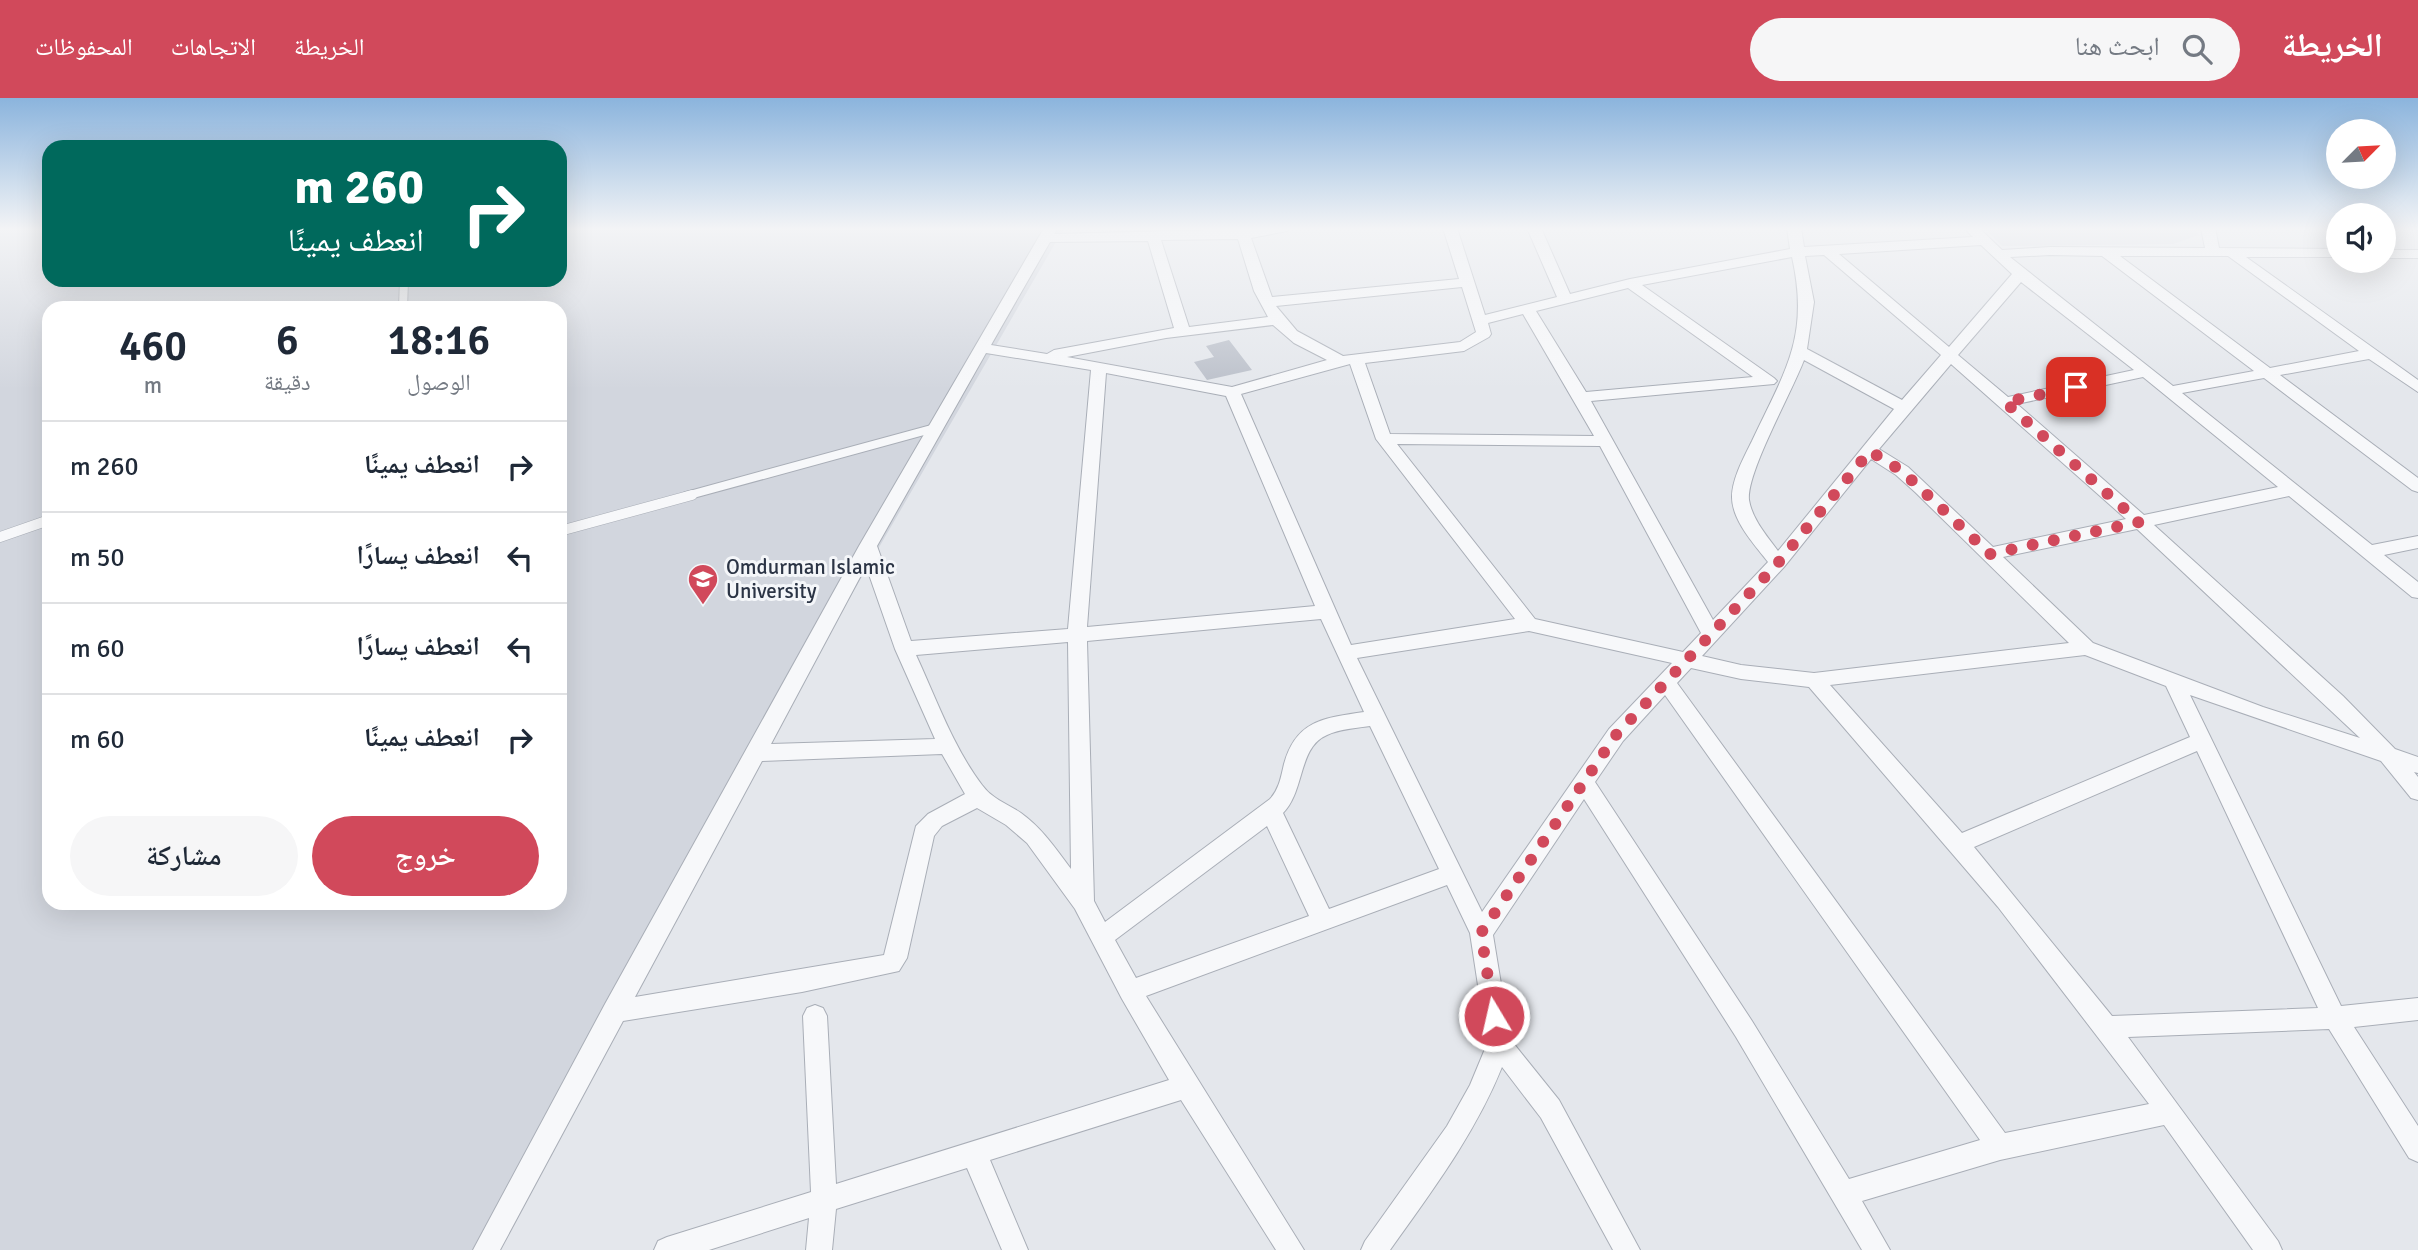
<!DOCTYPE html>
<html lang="ar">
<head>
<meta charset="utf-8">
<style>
  :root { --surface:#fff; --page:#f6f6f7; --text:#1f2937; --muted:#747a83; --line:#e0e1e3; --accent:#d1495b }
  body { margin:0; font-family:Signika,"Noto Naskh Arabic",sans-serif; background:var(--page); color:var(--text); direction:rtl; height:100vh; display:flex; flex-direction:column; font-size:26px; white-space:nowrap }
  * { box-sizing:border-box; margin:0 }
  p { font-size:23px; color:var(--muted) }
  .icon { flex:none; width:38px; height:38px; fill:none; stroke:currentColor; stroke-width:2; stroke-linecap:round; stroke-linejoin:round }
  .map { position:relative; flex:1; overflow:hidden; direction:ltr }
  .details { position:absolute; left:42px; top:203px; width:525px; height:609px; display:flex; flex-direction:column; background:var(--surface); border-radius:21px; box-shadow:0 7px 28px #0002; direction:rtl }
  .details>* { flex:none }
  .guide { position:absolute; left:42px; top:42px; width:525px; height:147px; border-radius:21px; box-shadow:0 7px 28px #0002; direction:rtl; background:#00695c; color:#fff; overflow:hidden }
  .needle { width:46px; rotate:66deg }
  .buttons { position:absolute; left:2326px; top:21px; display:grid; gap:14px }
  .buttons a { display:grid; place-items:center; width:70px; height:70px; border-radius:50%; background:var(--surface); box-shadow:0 7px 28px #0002; font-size:35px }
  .pin { position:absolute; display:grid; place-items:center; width:60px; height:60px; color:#fff; margin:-30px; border-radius:14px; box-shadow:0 4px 10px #0006 }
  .me { position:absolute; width:77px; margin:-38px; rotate:351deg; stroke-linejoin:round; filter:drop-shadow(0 0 5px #0008) }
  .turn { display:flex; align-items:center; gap:24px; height:147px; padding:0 28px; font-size:32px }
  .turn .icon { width:91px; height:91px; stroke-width:2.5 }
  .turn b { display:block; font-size:49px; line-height:60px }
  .eta { display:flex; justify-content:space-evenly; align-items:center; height:119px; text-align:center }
  .eta b { font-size:42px; font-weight:600; line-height:49px }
  .cta { display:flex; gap:14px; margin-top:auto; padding:14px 28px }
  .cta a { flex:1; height:80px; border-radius:42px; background:var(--accent); color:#fff; font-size:28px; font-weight:600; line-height:80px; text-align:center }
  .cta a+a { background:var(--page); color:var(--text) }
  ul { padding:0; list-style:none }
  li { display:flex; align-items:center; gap:21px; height:91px; padding:0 28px; border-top:2px solid var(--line) }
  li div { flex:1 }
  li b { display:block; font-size:26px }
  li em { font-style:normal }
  header { display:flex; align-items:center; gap:42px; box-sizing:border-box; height:98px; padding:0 35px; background:var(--accent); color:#fff }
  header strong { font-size:33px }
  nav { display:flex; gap:38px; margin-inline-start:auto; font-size:24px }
  .search { width:490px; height:63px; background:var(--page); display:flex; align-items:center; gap:18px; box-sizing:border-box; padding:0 24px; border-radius:38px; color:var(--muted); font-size:26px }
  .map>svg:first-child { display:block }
  .built { fill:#d2d6de; fill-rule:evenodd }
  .building { fill:#bbc0ca }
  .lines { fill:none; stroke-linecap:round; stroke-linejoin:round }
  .service-far1-casing { stroke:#a9aeb7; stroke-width:10 }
  .service-casing { stroke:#a9aeb7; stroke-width:11 }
  .minor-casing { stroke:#a9aeb7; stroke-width:2 }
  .service-far1 { stroke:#f7f8fa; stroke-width:8 }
  .service { stroke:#f7f8fa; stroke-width:10 }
  .minor { fill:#f7f8fa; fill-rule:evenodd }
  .route { stroke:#d1495b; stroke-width:12; stroke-dasharray:0 21.6 }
  .labels { text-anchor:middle; stroke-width:6; stroke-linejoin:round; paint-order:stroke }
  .poi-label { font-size:21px; fill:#2b3445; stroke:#f4f6f9; text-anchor:start }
</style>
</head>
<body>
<header>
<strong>الخريطة</strong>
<div class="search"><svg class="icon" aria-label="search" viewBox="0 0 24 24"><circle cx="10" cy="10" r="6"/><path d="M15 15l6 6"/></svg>ابحث هنا</div>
<nav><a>الخريطة</a><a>الاتجاهات</a><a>المحفوظات</a></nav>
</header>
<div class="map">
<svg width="2418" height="1152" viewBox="0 0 2418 1152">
  <rect width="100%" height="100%" fill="#e4e7ec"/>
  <path class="built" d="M0 130H49V182H560V130H1064L472 1152H0ZM49 210H560V805H49Z
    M1984 130H2196L2199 137 2173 146 2002 148Z"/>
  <path class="building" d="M1229 242 1252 272 1207 282 1194 264 1214 259 1206 248Z"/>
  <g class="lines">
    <g class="service-far1-casing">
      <path id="service-far1" d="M403 210 404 182
        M686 398 935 330"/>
    </g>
    <g class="service-casing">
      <path id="service" d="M560 433 692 397
        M0 439 49 422"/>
    </g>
    <g class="minor-casing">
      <path id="minor" d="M1044 130H1058L1054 136 1289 130 1287 133 1251 140 1272 199 1459 181 1443 130H1457L1485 217 1557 199 1527 130H1541L1570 196 1630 181 1790 151 1787 130H1801L1804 149 1973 139 1964 130H1979L2002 152 2050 149 2205 150 2201 130H2215L2219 150 2338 151V159H2246L2418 282V294L2369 261 2280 277 2418 380V394L2412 392 2264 280 2182 295 2372 447 2418 438V450L2384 457 2418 484V500L2412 499 2289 398 2154 427 2343 598 2395 651 2418 659V675L2414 674 2418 679V702L2411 700 2381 663 2190 597 2341 908 2418 900V922L2354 929 2418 1028V1064L2409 1060 2329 931 2128 939 2278 1143 2282 1152H2253L2164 1027 2000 1062 1862 1103 1890 1152H1862L1736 939 1584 701 1493 837 1510 941 1559 1002 1640 1152H1613L1541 1020 1502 969C1475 1036 1432 1093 1390 1152H1361L1365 1143 1447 1028 1470 987 1487 946 1470 835 1447 787 1146 898 1304 1152H1276L1181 1002 990 1062 1028 1152H1002L967 1070 836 1111 832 1152H806L809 1120 709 1152H654L658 1143 667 1139 811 1094 803 918 807 910 815 907 823 910 827 918 836 1086 1169 982 1122 901 1075 811 1027 745 1006 727 977 710 942 728 934 738 907 860 899 873 802 894 623 923 500 1152H473L605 906 859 448ZM1238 141 1254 193 1268 219 1189 229 1161 142ZM1148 143 1174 230 1054 252 1047 256 991 247 1050 144ZM1981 147 2012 176 1949 249 1839 156ZM1824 157 1941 257 1902 302 1807 251 1814 204 1805 158ZM2050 157 2102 158 2254 273 2173 288 2010 159ZM2120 158H2228L2359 253 2270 270ZM1792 159C1810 239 1785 273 1752 343 1744 359 1732 381 1732 399 1732 423 1755 447 1768 464L1713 522 1591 303 1774 286 1777 283 1774 280 1642 187ZM2021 184 2134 272 2008 299 1958 257ZM1462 189 1476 234 1460 244 1343 258 1297 233 1276 208ZM1628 190 1753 279 1586 294 1536 213ZM1523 216 1594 338 1390 336 1365 265 1464 253 1489 239 1491 236 1488 225ZM1273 227 1294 245 1327 262 1232 289 1067 259 1166 240ZM986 255 1091 272 1068 531 911 543 877 448ZM1804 262 1894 311 1778 453C1767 438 1752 421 1749 402 1746 375 1793 292 1804 262ZM1350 266 1376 341 1515 521 1351 547 1241 296ZM1951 266 2126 421 1993 449 1908 369 1879 351ZM1106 275 1226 298 1315 508 1087 529ZM2143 279 2278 389 2144 417 2017 306ZM1397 346 1600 348 1701 535 1683 554 1535 521ZM1871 361 1896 377 1915 394 2069 545 1814 575 1741 567 1702 558 1784 469ZM2137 431 2360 640 2263 609 2093 545 2003 459ZM866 468 895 551 935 641 771 646ZM1321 521 1364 614C1324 620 1296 622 1284 666 1281 679 1279 691 1270 701L1105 824 1094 803 1087 543ZM1529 533 1672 565 1609 631 1482 814 1357 560ZM1068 544 1071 771C1056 751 1042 730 1021 715 1008 706 992 701 982 687 953 649 936 600 916 557ZM2085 557 2166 588 2190 639 1962 735 1830 587ZM1691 570 1741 581 1809 589 1998 809 2149 1006 2005 1035 1677 585ZM1665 597 1980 1042 1849 1081 1752 923 1595 684 1623 643ZM1370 628 1439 771 1329 811 1283 715C1305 693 1298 649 1327 637 1340 631 1356 630 1370 628ZM2197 653 2318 910 2112 918 1974 749ZM942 656 965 696 928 716 916 728 884 857 635 899 762 663ZM1267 728 1309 818 1136 880 1115 842Z
        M2384 152H2418V160H2384Z"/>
    </g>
    <use href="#service-far1" class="service-far1"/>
    <use href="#service" class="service"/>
    <use href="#minor" class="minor"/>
  </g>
  <linearGradient id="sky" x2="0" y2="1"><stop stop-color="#8bb4dd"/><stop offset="0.45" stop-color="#f3f4f6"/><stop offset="1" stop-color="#f3f4f6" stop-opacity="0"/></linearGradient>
  <rect width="2418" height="291" fill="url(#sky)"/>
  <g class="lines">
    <path class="route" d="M1494 918 1481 835 1616 637 1778 465 1870 353 1902 373 1990 456 2139 424 2005 304 2076 289"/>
  </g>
  <defs>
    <g id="university-pin" transform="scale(1.575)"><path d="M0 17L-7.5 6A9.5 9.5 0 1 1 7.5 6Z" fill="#d1495b" stroke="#f4f6f9"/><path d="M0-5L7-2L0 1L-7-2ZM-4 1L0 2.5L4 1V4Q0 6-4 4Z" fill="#fff"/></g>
  </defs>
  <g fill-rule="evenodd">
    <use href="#university-pin" x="703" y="481"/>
  </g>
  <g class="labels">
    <g class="poi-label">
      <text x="726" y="476">Omdurman Islamic<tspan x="726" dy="24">University</tspan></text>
    </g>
  </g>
</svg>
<div class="buttons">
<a><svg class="needle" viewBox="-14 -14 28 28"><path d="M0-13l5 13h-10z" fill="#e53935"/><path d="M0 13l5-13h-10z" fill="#747a83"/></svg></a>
<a><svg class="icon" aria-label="sound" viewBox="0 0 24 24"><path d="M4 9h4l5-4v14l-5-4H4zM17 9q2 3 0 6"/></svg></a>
</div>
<div class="pin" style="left:2076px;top:289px;background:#d93025"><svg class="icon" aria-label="arrive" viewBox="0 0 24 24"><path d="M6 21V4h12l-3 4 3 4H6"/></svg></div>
<svg class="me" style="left:1494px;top:918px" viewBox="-20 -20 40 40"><circle r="17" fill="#d1495b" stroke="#fff" stroke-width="3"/><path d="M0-11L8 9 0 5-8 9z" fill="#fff"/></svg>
<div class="guide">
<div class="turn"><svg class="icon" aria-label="right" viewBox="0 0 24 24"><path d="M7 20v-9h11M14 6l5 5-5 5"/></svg><div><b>260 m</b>انعطف يمينًا</div></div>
</div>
<section class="details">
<div class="eta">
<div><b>18:16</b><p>الوصول</p></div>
<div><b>6</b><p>دقيقة</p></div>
<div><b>460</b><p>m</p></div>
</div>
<ul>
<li><svg class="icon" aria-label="right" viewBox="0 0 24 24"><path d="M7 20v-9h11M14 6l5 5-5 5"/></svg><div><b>انعطف يمينًا</b></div><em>260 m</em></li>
<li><svg class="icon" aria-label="left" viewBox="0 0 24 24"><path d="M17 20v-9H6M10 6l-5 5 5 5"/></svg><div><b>انعطف يسارًا</b></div><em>50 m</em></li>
<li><svg class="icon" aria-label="left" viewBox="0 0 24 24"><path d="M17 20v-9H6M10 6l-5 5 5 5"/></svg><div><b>انعطف يسارًا</b></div><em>60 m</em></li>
<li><svg class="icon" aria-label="right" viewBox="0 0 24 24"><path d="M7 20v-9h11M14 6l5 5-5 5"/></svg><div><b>انعطف يمينًا</b></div><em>60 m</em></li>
</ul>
<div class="cta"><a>خروج</a><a>مشاركة</a></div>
</section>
</div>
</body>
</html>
